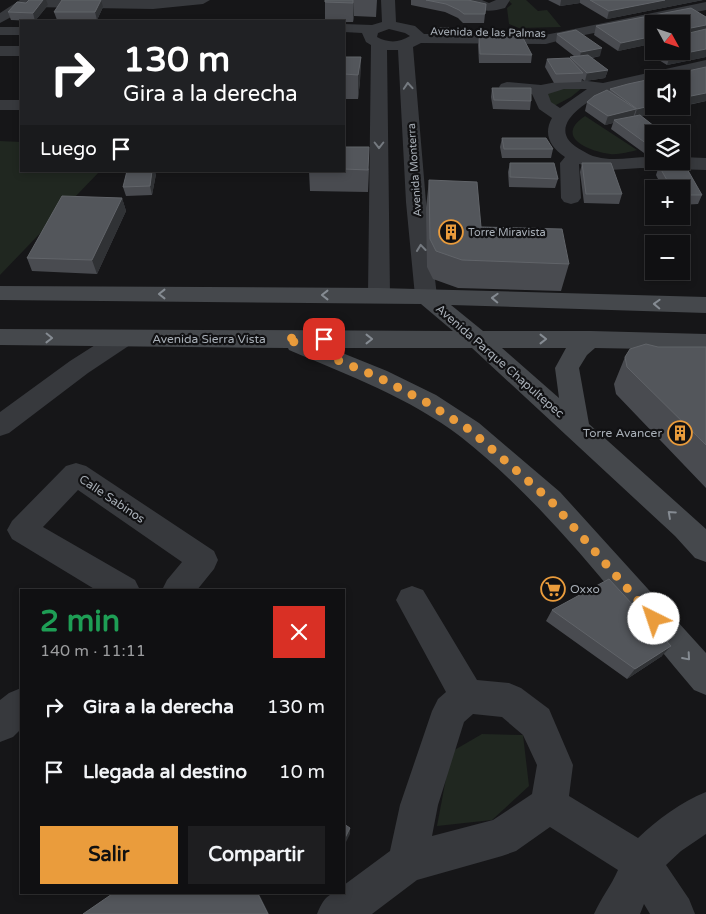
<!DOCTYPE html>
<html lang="es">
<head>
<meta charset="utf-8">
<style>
  :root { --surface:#101012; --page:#1e1e20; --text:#f1f3f6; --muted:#9c9d9f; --line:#303032; --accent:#ea9c3c }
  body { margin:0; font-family:"Varela Round",sans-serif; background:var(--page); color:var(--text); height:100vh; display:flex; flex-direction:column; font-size:19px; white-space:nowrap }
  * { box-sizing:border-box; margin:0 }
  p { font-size:16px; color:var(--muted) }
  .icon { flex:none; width:28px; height:28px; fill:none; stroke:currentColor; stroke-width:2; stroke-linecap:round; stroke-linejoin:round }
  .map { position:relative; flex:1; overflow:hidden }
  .side { position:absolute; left:20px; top:589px; width:325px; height:305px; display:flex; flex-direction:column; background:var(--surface); border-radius:0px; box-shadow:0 2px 8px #0003,0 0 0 1px var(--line) }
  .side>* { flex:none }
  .hud { position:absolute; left:20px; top:20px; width:325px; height:152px; border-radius:0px; box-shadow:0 2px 8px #0003,0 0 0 1px var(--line); background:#202124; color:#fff; overflow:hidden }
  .needle { width:32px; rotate:130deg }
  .tools { position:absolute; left:645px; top:15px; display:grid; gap:10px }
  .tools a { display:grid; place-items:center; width:45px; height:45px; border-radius:0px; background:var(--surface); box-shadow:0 2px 8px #0003,0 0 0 1px var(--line); font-size:25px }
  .pin { position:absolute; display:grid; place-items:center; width:42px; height:42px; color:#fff; margin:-21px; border-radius:10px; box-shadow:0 2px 8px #0006 }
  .me { position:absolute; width:55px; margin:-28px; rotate:319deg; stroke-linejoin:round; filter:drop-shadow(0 0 4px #0008) }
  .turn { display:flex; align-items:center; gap:18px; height:105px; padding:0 20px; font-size:22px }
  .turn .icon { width:65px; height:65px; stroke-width:2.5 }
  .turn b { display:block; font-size:35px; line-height:42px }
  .then { display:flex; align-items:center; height:48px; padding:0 20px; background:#0003; gap:10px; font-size:19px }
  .round { display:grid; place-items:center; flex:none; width:52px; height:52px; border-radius:0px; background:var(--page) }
  .head { display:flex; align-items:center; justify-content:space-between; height:85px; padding:0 20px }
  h1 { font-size:30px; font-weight:700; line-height:38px; color:#1e9e55 }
  .cta { display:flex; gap:10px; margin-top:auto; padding:10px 20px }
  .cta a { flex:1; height:58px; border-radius:0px; background:var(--accent); color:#111; font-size:20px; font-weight:700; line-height:58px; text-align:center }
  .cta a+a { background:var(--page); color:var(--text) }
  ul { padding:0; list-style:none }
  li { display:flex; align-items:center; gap:15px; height:65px; padding:0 20px }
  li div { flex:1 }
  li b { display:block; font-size:19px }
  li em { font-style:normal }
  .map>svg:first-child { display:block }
  .green { fill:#202720 }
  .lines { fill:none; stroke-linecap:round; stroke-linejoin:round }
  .street { fill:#37393d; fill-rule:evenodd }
  .secondary { fill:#45484c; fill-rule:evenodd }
  .wall { fill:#494b50; fill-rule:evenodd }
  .shaded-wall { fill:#303235 }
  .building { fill:#53565b; stroke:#616469 }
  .oneway { stroke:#757a80 }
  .oneway2 { stroke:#858b92 }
  .route { stroke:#ea9c3c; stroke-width:9; stroke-dasharray:0 16.2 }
  .labels { text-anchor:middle; stroke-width:4.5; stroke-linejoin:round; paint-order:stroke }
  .far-street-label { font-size:11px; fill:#a8afb7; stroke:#111113 }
  .far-poi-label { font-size:11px; fill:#a8afb7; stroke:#111113; text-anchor:start }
  .street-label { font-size:12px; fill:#a8afb7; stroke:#111113 }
  .poi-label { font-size:12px; fill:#a8afb7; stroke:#111113; text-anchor:end }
</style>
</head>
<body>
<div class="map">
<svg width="706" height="914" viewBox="0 0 706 914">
  <rect width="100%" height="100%" fill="#161618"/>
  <path class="green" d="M508 0H526L538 11 547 10 561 27 519 28 509 24 507 8 512 4Z
    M582 88 571 97 554 106 545 102 548 90Z
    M585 116 637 150C629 152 618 155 610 154 588 151 554 137 585 116Z
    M0 141 21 142V171H100L0 275Z
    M482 734 523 735 529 786 492 820 437 826 451 752Z"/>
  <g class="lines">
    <path class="street" d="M20 0H210L203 4 153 9 30 7 0 23V13Z
      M381 0H395L396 22 415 26 424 34 545 35 706 2V10L565 39 546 44 421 43 413 47 426 202 437 296 434 301 426 303 418 301 415 296 406 202 398 50H387L390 295 387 300 379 302 371 300 368 295 371 45 366 42 362 33 344 32V24L372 25 382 22ZM389 29 405 33 410 36C399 43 388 43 377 37L378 33Z
      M467 0H482L489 3 496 0H510L505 8C491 12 476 13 467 0Z
      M0 27H21V35H0Z
      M0 46H21V56H0Z
      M706 60V70L666 79H654V81C638 85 620 86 605 93 580 104 543 131 583 151 587 153 591 156 597 157 615 162 635 156 654 157V161H681V157L706 158V170L641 168 610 170 579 164 581 198 578 202 571 204 564 202 561 198 560 163 565 157C550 147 543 134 552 118L539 109 532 94 501 90 499 87 501 84 507 82 541 85 572 79 603 83ZM564 89H587L560 108 551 102 548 94Z
      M0 100H21V110H0Z
      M122 331 130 333 134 339 130 345 88 373 9 433 0 436V412L70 361 114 333Z
      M76 463 86 466 214 551 218 560 214 569 197 590H162L167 580 182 562 78 490 43 527 135 580 140 590H96L12 539 7 530 12 521 66 466Z
      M412 586 423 590 477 680 509 683 521 688 549 709 573 765 569 796 638 838C658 819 681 802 706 792V834L681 851 666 865 689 899 695 914H650L644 904 640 914H594C601 898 611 886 618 870L550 827 516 851 502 856 417 880 372 914H317C323 900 327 892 344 892V885L390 851 400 805 432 711 438 699 446 692 396 600 401 590ZM473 714 502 717 523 735 537 765 532 794 493 820 432 836 438 805 464 722Z
      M21 688V729L13 737 0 742V700L9 693Z"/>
    <path class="secondary" d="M0 286 379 288 706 297V313L451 305 483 331H591L706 334V350L595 348 587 355 579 368 589 424 706 529V562L695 558 675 536 472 348H330L387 371 436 395 479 423 560 492 706 653V695L694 690C621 604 550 507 461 437 410 398 348 375 289 350L288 348 0 345V329L453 331 421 304 0 300ZM502 348H566L555 368 559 398Z"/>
  </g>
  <path class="wall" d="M325 0H377L376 17 354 16 353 22H344V21H325Z
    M411 0H468L485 14 484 23H463L458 18 445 12 411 5Z
    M548 0H703L607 19 580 3 560 6Z
    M48 5 35 21 11 20 8 12Z
    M103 7 97 20H57L54 12Z
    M691 8 706 17V57L667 65 644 51 646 45 618 51 594 35 596 26ZM654 24H681V51H654Z
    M436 28 450 33V37H437Z
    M557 34 600 56 592 58 608 70 605 78 585 81 582 79 581 82 554 83 545 67 547 59 569 58 570 57 574 56 556 42Z
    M479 36 532 55 531 63H479L478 45Z
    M344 57H361L360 81 358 99H344Z
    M706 67V101L693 104 681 106V79H654V106H681L672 108V109L641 116 664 134H654V151L644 153 611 129 613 123 605 125 585 111 587 102 594 96 607 90 609 92 610 89 628 84Z
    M492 88 531 101 530 110 493 109 491 97Z
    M502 138 553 149 551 158H502L500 147Z
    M344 147 369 169 368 192 310 191 309 171H344Z
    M510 163 558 179 555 188 509 187 508 172Z
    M582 163 622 194 619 204 584 203 580 172Z
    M659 166 702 195 698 204 681 205V189H663L656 175Z
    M156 174 152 195 126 196 123 187Z
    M429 180 481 227 569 264 561 291 458 288 433 279 427 267 426 208Z
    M122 198 126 211 97 274 32 271 27 258Z
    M658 347H706V488L616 394 614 384 625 357Z
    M552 610 662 656 627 679 546 621Z"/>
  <path class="shaded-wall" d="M43 0H46L48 5 35 21 33 13Z
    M101 0 103 7 97 20 95 12Z
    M353 0 354 16 353 22Z
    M561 0H580V3L560 6Z
    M665 0H703L607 19 609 11Z
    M706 25V33L681 38V30Z
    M654 36V44L647 42 646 45 618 51 621 43Z
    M602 48 600 56 579 60 581 52Z
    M706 49V57L667 65 670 56Z
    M361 57 360 81 358 99V75Z
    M608 70 605 78 585 81 587 73Z
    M706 93V101L681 106V98Z
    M654 105V106H673L672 109 634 118 637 109Z
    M636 109 633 118 614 120 613 123 605 125 608 116Z
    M654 142V151L644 153 647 144Z
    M152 171H155L156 174 152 195 150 186Z
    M122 198 126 211 97 274 92 260Z
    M671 646 662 656 627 679 635 669Z
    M350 828V834L344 846V840Z
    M257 892H258L269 914H268Z"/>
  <path class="building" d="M29 0H43L33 13 8 12 17 2 26 3Z
    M62 0H101L95 12H54Z
    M325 0H353V3L325 2Z
    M426 0H468L486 4 485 14H464L459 10 446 4Z
    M590 0H665L609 11Z
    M691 8 706 17V25L681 30V24H654V36L621 43 596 26Z
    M436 28H449L450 33H437Z
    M706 29V49L670 56 662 51H681V35Z
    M576 30 602 48 581 52 557 34Z
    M479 36H522L532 55 480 54Z
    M654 41V47L647 42Z
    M588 55 608 70 587 73 570 57Z
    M344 57H361L358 75 344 74Z
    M569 58 583 73 556 74 547 59Z
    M706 67V93L681 98V79H654V105L637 109 610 89 628 84Z
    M492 88H531V101L494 100Z
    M607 90 636 109 608 116 587 102 594 96Z
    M640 115 664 134H654V142L647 144 614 120Z
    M502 138H546L553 149H504Z
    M344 147H369L368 170 344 169Z
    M510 163H554L558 179 510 177Z
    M582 163H611L622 194H586Z
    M659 166 686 167 702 195H681V189H672Z
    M127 171H152L150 186 123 187Z
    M429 180 477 182 481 227 562 229 569 264 462 260 436 251 430 239Z
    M62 196 122 198 92 260 27 258Z
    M646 344 658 347H706V445L627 367 625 357 630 349Z
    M609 579 671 646 635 669 552 610Z
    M344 824 350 828 344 840Z
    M115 892H257L268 914H83Z"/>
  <defs><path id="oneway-chevron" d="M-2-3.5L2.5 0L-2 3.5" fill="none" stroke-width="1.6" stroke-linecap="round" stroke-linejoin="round" transform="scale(1.25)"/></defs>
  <g class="oneway">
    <use href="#oneway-chevron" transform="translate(408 86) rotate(-94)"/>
    <use href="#oneway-chevron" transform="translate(379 145) rotate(90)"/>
    <use href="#oneway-chevron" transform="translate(421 248) rotate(-96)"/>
  </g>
  <g class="oneway2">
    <use href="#oneway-chevron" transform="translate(162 294) rotate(-180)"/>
    <use href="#oneway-chevron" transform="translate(325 295) rotate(-180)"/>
    <use href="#oneway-chevron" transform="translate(495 298) rotate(-178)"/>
    <use href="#oneway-chevron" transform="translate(657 304) rotate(-178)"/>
    <use href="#oneway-chevron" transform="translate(49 338) rotate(1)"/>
    <use href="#oneway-chevron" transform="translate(369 339)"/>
    <use href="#oneway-chevron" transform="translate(543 339)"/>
    <use href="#oneway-chevron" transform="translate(671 514) rotate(-138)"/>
    <use href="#oneway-chevron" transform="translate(687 657) rotate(49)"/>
  </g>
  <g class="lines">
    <path class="route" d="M324 339 285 338 378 377 426 402 470 430 550 500 654 619"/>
  </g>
  <defs>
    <g id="building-ring" transform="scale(1.25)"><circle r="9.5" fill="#111113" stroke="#ea9c3c" stroke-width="1.5"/><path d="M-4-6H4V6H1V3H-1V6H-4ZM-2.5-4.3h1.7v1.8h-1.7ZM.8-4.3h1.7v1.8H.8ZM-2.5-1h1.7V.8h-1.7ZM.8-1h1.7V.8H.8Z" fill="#ea9c3c"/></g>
    <g id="supermarket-ring" transform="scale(1.25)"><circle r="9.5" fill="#111113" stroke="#ea9c3c" stroke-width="1.5"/><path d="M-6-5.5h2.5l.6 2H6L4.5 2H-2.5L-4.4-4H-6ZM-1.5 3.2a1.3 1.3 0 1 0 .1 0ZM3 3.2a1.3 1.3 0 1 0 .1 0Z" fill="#ea9c3c"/></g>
  </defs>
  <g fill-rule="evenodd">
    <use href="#building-ring" x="451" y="232"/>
    <use href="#building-ring" x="680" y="433"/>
    <use href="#supermarket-ring" x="553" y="589"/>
  </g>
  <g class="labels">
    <g class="far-street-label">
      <text transform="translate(488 32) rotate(1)" y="4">Avenida de las Palmas</text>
      <text transform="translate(414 170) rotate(-94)" y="4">Avenida Monterra</text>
    </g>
    <g class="far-poi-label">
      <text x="468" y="236">Torre Miravista</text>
    </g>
    <g class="street-label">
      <text x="209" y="343">Avenida Sierra Vista</text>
      <text transform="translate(500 361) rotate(41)" y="4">Avenida Parque Chapultepec</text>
      <text transform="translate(112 499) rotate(34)" y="4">Calle Sabinos</text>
    </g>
    <g class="poi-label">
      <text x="662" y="437">Torre Avancer</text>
      <text x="570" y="593" text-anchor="start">Oxxo</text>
    </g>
  </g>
</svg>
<div class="tools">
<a><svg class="needle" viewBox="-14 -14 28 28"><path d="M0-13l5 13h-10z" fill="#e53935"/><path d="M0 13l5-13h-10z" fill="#9c9d9f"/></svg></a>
<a><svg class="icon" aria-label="sound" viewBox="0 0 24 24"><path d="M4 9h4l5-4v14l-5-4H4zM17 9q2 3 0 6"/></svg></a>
<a><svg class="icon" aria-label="layers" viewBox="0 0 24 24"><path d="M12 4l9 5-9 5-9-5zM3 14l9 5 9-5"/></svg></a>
<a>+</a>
<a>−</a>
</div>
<div class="pin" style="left:324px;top:339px;background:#d93025"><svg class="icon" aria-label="arrive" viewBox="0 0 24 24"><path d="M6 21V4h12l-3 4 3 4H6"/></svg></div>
<svg class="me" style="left:654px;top:619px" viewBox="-20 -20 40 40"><circle r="19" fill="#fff"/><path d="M0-13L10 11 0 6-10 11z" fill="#ea9c3c"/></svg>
<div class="hud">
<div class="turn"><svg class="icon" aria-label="right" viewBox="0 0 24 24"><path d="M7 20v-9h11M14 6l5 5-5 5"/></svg><div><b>130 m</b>Gira a la derecha</div></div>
<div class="then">Luego<svg class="icon" aria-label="arrive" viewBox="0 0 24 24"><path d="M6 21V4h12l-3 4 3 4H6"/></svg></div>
</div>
<section class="side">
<div class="head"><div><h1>2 min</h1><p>140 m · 11:11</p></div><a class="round" style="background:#d93025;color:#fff"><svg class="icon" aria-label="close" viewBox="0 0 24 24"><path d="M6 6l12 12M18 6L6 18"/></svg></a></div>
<ul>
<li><svg class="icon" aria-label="right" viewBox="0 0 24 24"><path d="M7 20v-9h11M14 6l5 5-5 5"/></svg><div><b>Gira a la derecha</b></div><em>130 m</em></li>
<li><svg class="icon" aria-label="arrive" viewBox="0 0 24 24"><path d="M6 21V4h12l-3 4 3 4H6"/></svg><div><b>Llegada al destino</b></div><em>10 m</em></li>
</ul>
<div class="cta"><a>Salir</a><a>Compartir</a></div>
</section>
</div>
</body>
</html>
